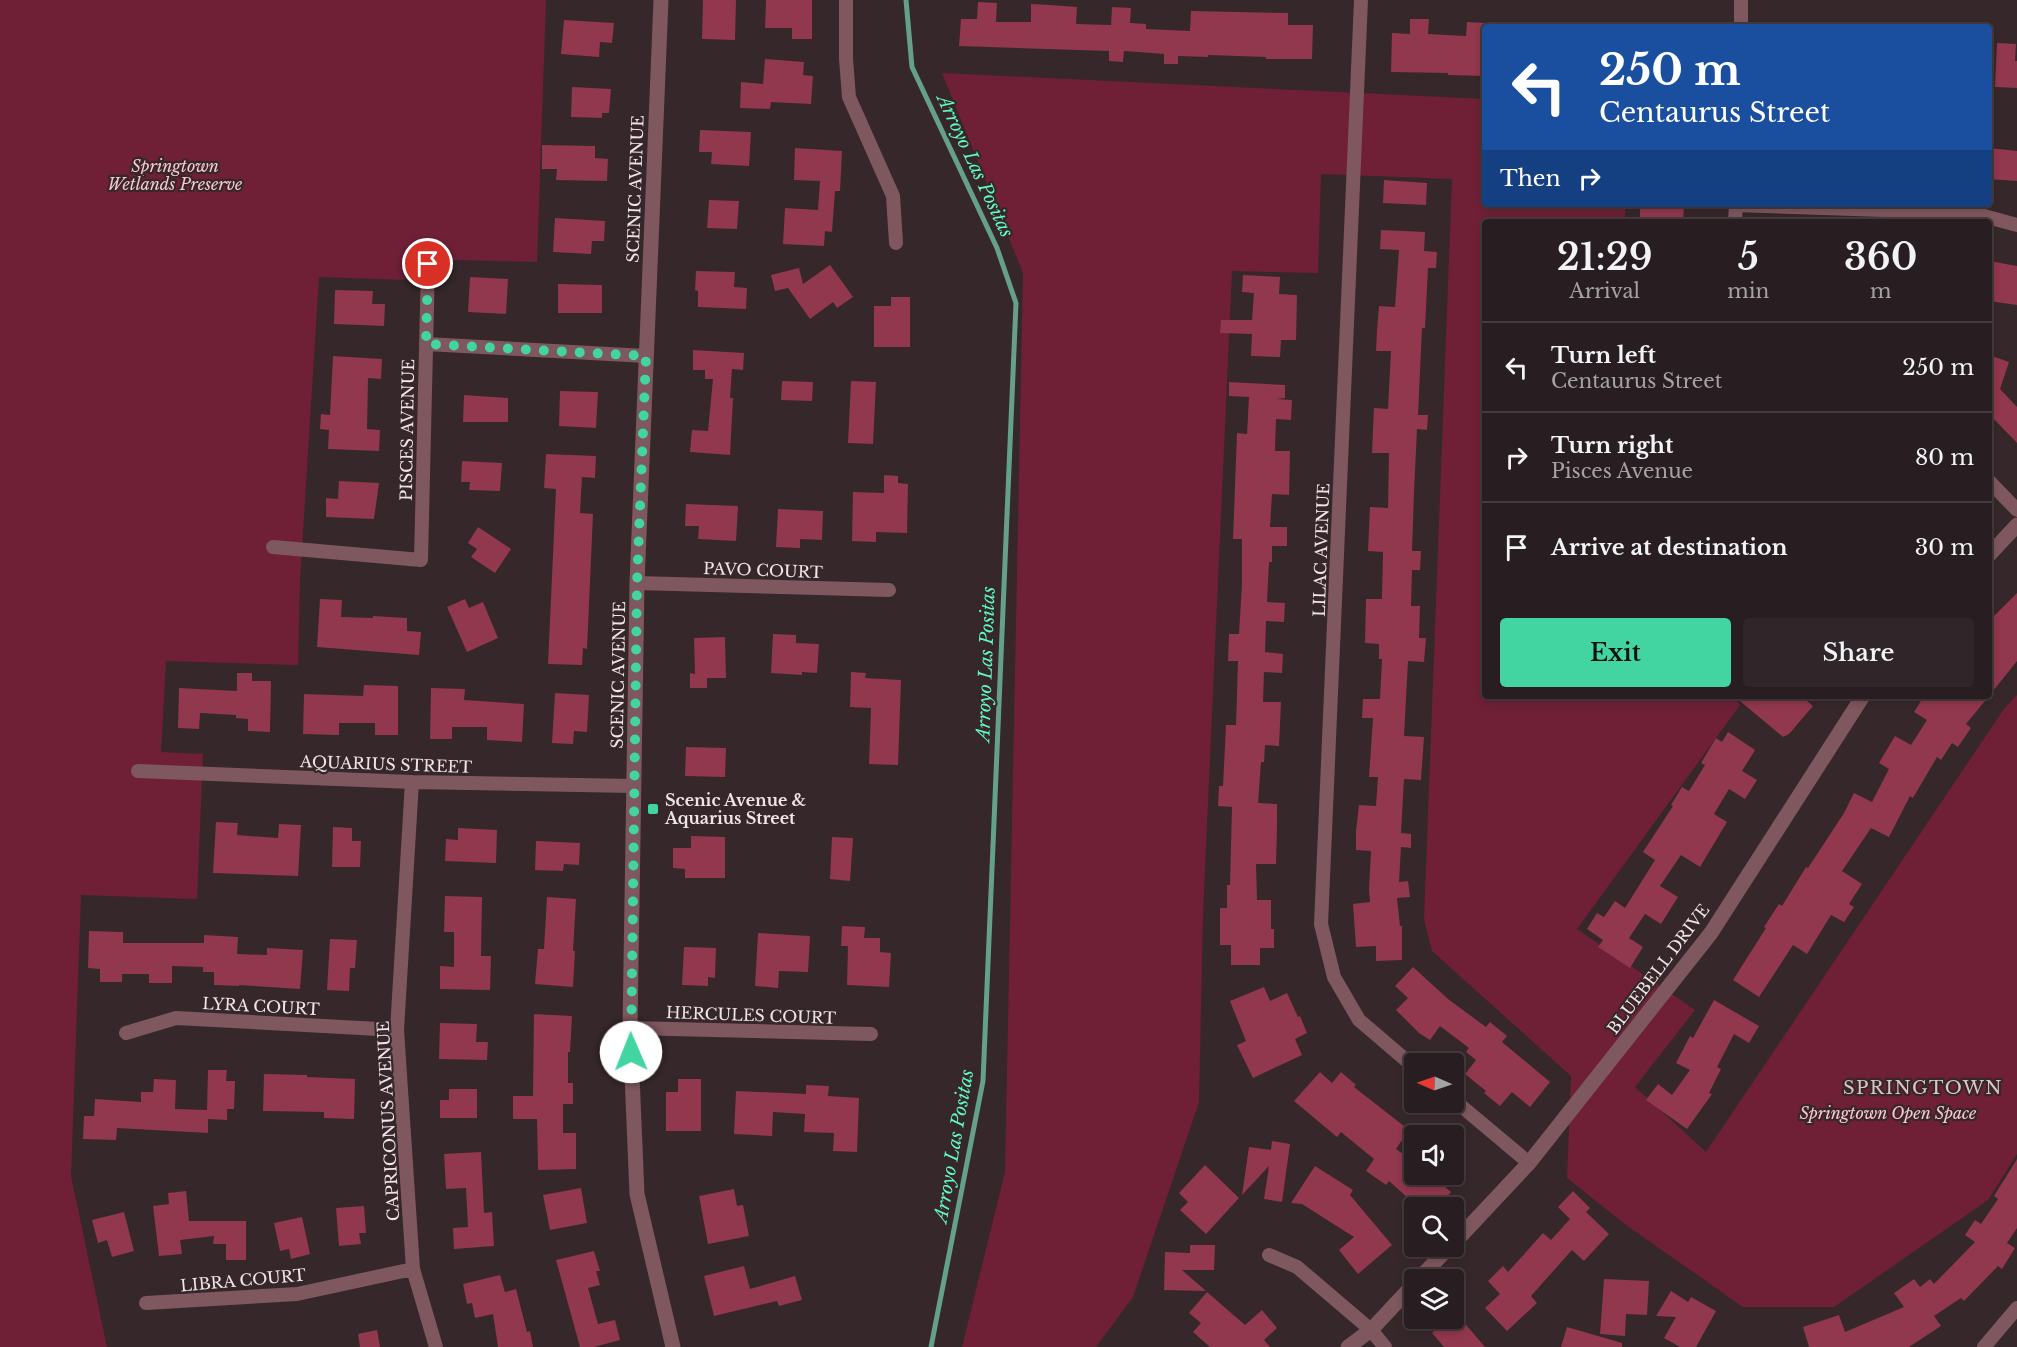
<!DOCTYPE html>
<html lang="en">
<head>
<meta charset="utf-8">
<style>
  :root { --surface:#281d20; --page:#302629; --text:#f1f3f6; --muted:#a5a2a5; --line:#443b3e; --accent:#42d4a1 }
  body { margin:0; font-family:"Libre Baskerville",serif; background:var(--page); color:var(--text); height:100vh; display:flex; flex-direction:column; font-size:22px; white-space:nowrap }
  * { box-sizing:border-box; margin:0 }
  p { font-size:20px; color:var(--muted) }
  .icon { flex:none; width:33px; height:33px; fill:none; stroke:currentColor; stroke-width:2; stroke-linecap:round; stroke-linejoin:round }
  .map { position:relative; flex:1; overflow:hidden }
  .details { position:absolute; left:1482px; top:219px; width:510px; height:480px; display:flex; flex-direction:column; background:var(--surface); border-radius:6px; box-shadow:0 3px 9px #0003,0 0 0 2px var(--line) }
  .details>* { flex:none }
  .banner { position:absolute; left:1482px; top:24px; width:510px; height:183px; border-radius:6px; box-shadow:0 3px 9px #0003,0 0 0 2px var(--line); background:#1a4fa0; color:#fff; overflow:hidden }
  .needle { width:39px; rotate:272deg }
  .tools { position:absolute; left:1404px; top:1053px; display:grid; gap:12px }
  .tools a { display:grid; place-items:center; width:60px; height:60px; border-radius:6px; background:var(--surface); box-shadow:0 3px 9px #0003,0 0 0 2px var(--line); font-size:30px }
  .pin { position:absolute; display:grid; place-items:center; width:51px; height:51px; color:#fff; margin:-26px; border:3px solid #fff; border-radius:50%; box-shadow:0 2px 6px #0007 }
  .me { position:absolute; width:66px; margin:-33px; rotate:359deg; stroke-linejoin:round; filter:drop-shadow(0 0 4px #0008) }
  .turn { display:flex; align-items:center; gap:21px; height:126px; padding:0 18px; font-size:27px }
  .turn .icon { width:78px; height:78px; stroke-width:2.5 }
  .turn b { display:block; font-size:42px; line-height:51px }
  .then { display:flex; align-items:center; height:57px; padding:0 18px; background:#0003; gap:12px; font-size:22px }
  .eta { display:flex; justify-content:space-evenly; align-items:center; height:102px; text-align:center }
  .eta b { font-size:36px; font-weight:600; line-height:42px }
  .cta { display:flex; gap:12px; margin-top:auto; padding:12px 18px }
  .cta a { flex:1; height:69px; border-radius:6px; background:var(--accent); color:#111; font-size:24px; font-weight:600; line-height:69px; text-align:center }
  .cta a+a { background:var(--page); color:var(--text) }
  ul { padding:0; list-style:none }
  li { display:flex; align-items:center; gap:18px; height:90px; padding:0 18px; border-top:2px solid var(--line) }
  li div { flex:1 }
  li b { display:block; font-size:22px }
  li em { font-style:normal }
  .map>svg:first-child { display:block }
  .green { fill:#6f2036 }
  .lines { fill:none; stroke-linecap:round; stroke-linejoin:round }
  .stream { stroke:#65a08a; stroke-width:5 }
  .building { fill:#91374e }
  .minor { stroke:#7f575e; stroke-width:14 }
  .tertiary { stroke:#7f575e; stroke-width:15 }
  .route { stroke:#42d4a1; stroke-width:10; stroke-dasharray:0 18 }
  .poi-dot { fill:#42d4a1; stroke:#36272a; stroke-width:2 }
  .labels { text-anchor:middle; stroke-width:4.5; stroke-linejoin:round; paint-order:stroke }
  .park-label { font-size:16px; font-style:italic; fill:#fcc7d0; stroke:#36272a }
  .street-label { font-size:16px; fill:#efe5e6; stroke:#36272a }
  .poi-label { font-size:16px; font-weight:bold; fill:#efe5e6; stroke:#36272a; text-anchor:start }
  .water-label { font-size:18px; font-style:italic; fill:#60f9c0; stroke:#36272a }
  .neighbourhood-label { font-size:18px; letter-spacing:1.5px; fill:#d9c5c8; stroke:#36272a }
</style>
</head>
<body>
<div class="map">
<svg width="2017" height="1347" viewBox="0 0 2017 1347">
  <rect width="100%" height="100%" fill="#36272a"/>
  <path class="green" d="M0 0H546L537 262 408 259 405 280 319 277 300 580 298 665 166 661 161 752 203 754 197 899 81 895 71 1176 107 1347H0Z
    M942 73 1485 99V204H1625V222H1485V696H1734L1740 705 1577 929 1695 1010 1635 1087 1706 1152 2004 709 2017 695V1154L1988 1200 1834 1307H1743L1626 1225 1567 1178 1571 1076 1432 951 1424 919 1452 179 1321 174 1318 273 1232 271 1203 913 1199 1102 1133 1297 1096 1347H962L1005 1172 1023 273Z"/>
  <g class="lines">
    <path class="stream" d="M906 0 912 67 997 248 1016 303 983 1081 931 1347"/>
  </g>
  <path class="building" d="M703 0H736L735 40 702 39Z
    M766 0H812V39H792V28H765Z
    M978 2 997 3 996 22H1031V4L1050 5 1077 7 1076 24 1111 25 1112 7 1131 8 1130 23 1146 24V29L1190 31 1191 11 1288 13V25H1313L1312 59H1266V57L1208 55V57L1178 56V64H1164V54L1124 51 1123 62 1109 61V51L959 46 961 19H977Z
    M1410 19H1429L1428 34 1466 36 1467 22 1485 23 1484 76 1448 75V73L1391 72 1392 33 1410 34Z
    M564 20 614 23 612 43 600 42 599 57 561 54Z
    M1997 43 2016 44 2015 61H2017V88L1995 87Z
    M765 59 804 62 803 75 813 76 811 104 771 102 770 109 740 108 741 82 763 84Z
    M572 87 611 89 609 113H602V118L571 117Z
    M700 130 751 132 749 166 711 164 712 152H699Z
    M542 145 595 146V158L608 159 607 181 556 180 557 169H542Z
    M795 148 842 151 840 191H835L832 232 825 231 824 246 783 244 785 208 818 210 820 181 794 180Z
    M1989 148 2017 151V181L1989 179Z
    M1384 180 1427 183 1426 205 1383 203Z
    M709 200 739 201 737 229 707 228Z
    M1640 204H1684L1683 222H1640Z
    M555 218 605 221 604 241H592L591 254 553 252Z
    M1381 230 1425 232 1424 251 1437 252 1436 268H1428L1425 328H1422L1419 393 1418 415H1428L1427 430 1417 429 1414 492 1412 551H1421L1420 570H1412L1411 606H1420L1419 638H1426L1424 662 1408 661 1404 736 1424 737 1421 780 1404 779 1401 833 1411 834V848L1401 847 1399 882 1408 881 1410 897 1397 898 1400 926H1402V960L1376 961V946L1356 947 1353 904 1370 902 1369 889 1371 851 1356 850V831L1359 805 1376 806 1378 777H1369L1373 718H1362L1363 699H1380L1382 659H1379V644L1365 643 1366 599H1382L1383 552 1368 551 1370 507 1388 508 1389 453H1372L1374 408 1388 409 1391 351H1376L1377 331 1379 306 1395 307 1399 250 1380 249Z
    M1989 261 2017 266V305L1989 301Z
    M830 265 853 297 837 308 833 302 810 319 788 288 775 291 771 275 799 268 803 284Z
    M696 271 735 272 734 287 747 288 746 309 698 307V291L695 290Z
    M1243 275 1280 277 1279 294 1297 295 1296 340H1281L1280 357 1251 356 1252 334 1220 333 1221 320H1252L1254 293 1242 292Z
    M470 277 508 279 506 314 468 312Z
    M558 284 602 285V313H558Z
    M335 290 373 291 372 304H385L384 326 334 324Z
    M891 297H910V347H874V306H891Z
    M693 350 744 353 743 370 732 369 730 398H733L730 455 690 452 692 430 708 431 713 379H705V370H693Z
    M1989 355 2009 362 2000 389 2017 407V443L1989 414Z
    M333 356 382 359 381 379 368 378 367 429 380 430 379 451 328 449 329 430 320 429 321 414 330 415Z
    M782 381 813 382 812 401 781 400Z
    M851 381 876 382 873 444 848 443Z
    M1229 382 1285 385V398L1276 399 1292 400 1291 420 1276 419 1275 451H1290L1289 495 1272 494 1270 527H1287V546H1272V562H1269L1267 602 1285 603 1284 622 1266 621 1265 652 1283 654 1282 673 1264 672 1263 702H1281L1279 746 1265 745 1264 762H1261L1258 803 1277 804V828L1276 864H1256L1257 900H1271V929H1274V948H1260V965H1231V945H1220V908H1227V885H1230L1232 807 1218 806 1219 786H1223L1226 725H1236L1238 661H1228L1229 634H1239L1242 584V539H1233L1237 433 1247 434 1249 397 1229 396Z
    M560 391 598 392 596 428 559 426Z
    M464 395 508 398V422H463Z
    M546 454 596 456 595 478 582 477 580 513 593 514 587 649 583 648 582 665 548 664 556 489 544 488Z
    M462 461 502 463 500 491 469 490 470 482H461Z
    M884 475 898 476V483L908 484 907 533 876 532V542L852 541 853 492 884 493Z
    M339 481 379 483 374 519 326 517V498L338 499Z
    M686 504 738 506 736 541 698 539 699 526H685Z
    M778 509 823 511 822 540 800 539V548L776 547Z
    M478 527 511 549 495 573 471 557 477 549 468 543Z
    M2017 593V661L1989 696V621Z
    M320 599 342 600 341 617 373 618V616L407 618V631L421 632 419 655 317 647Z
    M465 599 469 608 483 602 498 638 467 652 447 607Z
    M773 634 796 635V643L819 644 817 673 802 672V675L771 673Z
    M725 637 726 678H707V688H690V673L695 674 694 638Z
    M851 672 866 673 865 678 901 680 898 765 869 764 871 708 850 707Z
    M237 673H252V681H271L270 732 248 731V719L236 718V715L200 713 199 729 178 728 179 688 237 691Z
    M364 685 398 686V735H375V723H339V735L303 734 304 694 363 696Z
    M431 688 465 689 464 700 524 704 522 742 487 740V727H452V739H430Z
    M555 693 589 695 587 732 574 731 573 744 552 743Z
    M1734 696H1801L1813 706 1789 734 1783 737Z
    M1924 696H1989L1966 724 1971 728 1958 747 1952 743 1941 760 1937 757 1913 798 1910 796 1889 837 1871 828 1842 871 1862 884 1849 904 1854 907 1844 922 1831 915 1807 954 1793 945 1759 997 1733 980 1766 928 1764 927 1779 904 1782 906 1806 867 1808 868 1844 813 1854 793 1872 802 1889 769 1879 763 1895 736 1911 745 1927 720 1914 712Z
    M1728 732 1755 750 1742 771 1757 780 1745 799 1729 789 1714 814 1727 822 1700 867 1681 855 1660 886 1678 897 1661 924 1645 914 1629 938 1643 947 1630 968 1598 947 1603 940 1587 929 1597 913 1604 917 1615 901 1625 908 1655 860 1643 852 1673 806 1671 805 1682 787 1689 791 1705 765 1701 763 1716 738 1722 742Z
    M686 747 726 748 725 777 685 776Z
    M216 822 238 823 237 835 278 838 279 824 301 825 298 876 213 873Z
    M333 827 352 828V841H361L360 867H332Z
    M458 828 497 830 496 863 445 861 446 839 458 840Z
    M691 836 725 837V878H685V869L673 868V848H691Z
    M832 837 853 838 850 881 830 879Z
    M536 841 580 843 579 865 564 864 563 871 535 870Z
    M445 896 482 897 481 956H491L490 990 440 989V966L454 967V932H444Z
    M547 897 576 899 573 951H575L573 987 535 984 538 949H544Z
    M842 926 865 927 864 938H880V952L891 953 889 987 847 985 848 946H841Z
    M89 931 123 932V943H204V935L238 937 237 954 267 955V948L303 950 300 989 239 985V986L214 985V972H203V967L172 966V983H149V974H122V982H100V969L88 968Z
    M758 933 810 936 808 972 779 971 778 988 755 986Z
    M330 939 357 940 355 968H350L349 991 327 990Z
    M684 947 716 948 715 978 708 977V986L682 985Z
    M1413 967 1448 999 1486 1027 1490 1022 1507 1036 1502 1042 1550 1082 1530 1107 1512 1092 1500 1106 1484 1093 1486 1091 1465 1074 1476 1060 1466 1052 1469 1048 1440 1026 1430 1040 1419 1033 1396 1010 1408 998 1395 986Z
    M1264 987 1270 1001 1287 993 1298 1017 1300 1016 1307 1033 1295 1039 1302 1055 1253 1078 1237 1045 1246 1041 1230 1001Z
    M1714 1000 1759 1026 1749 1043 1734 1034 1717 1067 1721 1069 1709 1093 1712 1094 1687 1129 1646 1100 1658 1084 1672 1095 1690 1070 1676 1063 1690 1036 1693 1038Z
    M534 1014 572 1016 570 1052H568V1083H573V1104H563V1133H576V1169L538 1170 537 1119H513V1096H533Z
    M440 1023 477 1024 476 1042H488L487 1060 439 1059Z
    M208 1070H227L226 1081H235L234 1109H227V1120L208 1119V1133L117 1128 116 1140 83 1139 84 1116H94L95 1099 141 1102V1092H153L154 1079 176 1080 175 1109 207 1110Z
    M1320 1072 1332 1083 1341 1072 1356 1085 1354 1087 1409 1130 1396 1149 1414 1162V1174H1430L1451 1192 1438 1208H1419L1389 1181 1386 1185 1366 1171 1374 1159 1341 1132 1337 1137 1294 1101Z
    M264 1074 307 1075V1077L355 1079 354 1119 324 1118V1112L263 1111Z
    M678 1079H701V1131H666V1092H678Z
    M806 1085 829 1086 828 1096 859 1098 857 1152 833 1151 834 1133 804 1132 805 1114 773 1112 772 1136 734 1134 736 1091 806 1094Z
    M449 1089H477V1118H440V1100H449Z
    M1272 1141 1290 1144 1282 1202 1264 1199 1269 1166 1242 1195 1249 1147 1271 1150Z
    M481 1152 484 1213 492 1212 494 1246 454 1249 453 1228 468 1227 466 1188 446 1189 444 1154Z
    M2017 1159V1228L2007 1243 2015 1248 2002 1269 1998 1266 1964 1301 1961 1298 1934 1316 1941 1326 1909 1347H1809L1803 1327 1839 1315 1845 1332 1904 1307 1894 1293 1914 1279 1920 1287 1930 1279 1934 1284 1975 1242 1965 1235 1975 1220 1981 1224 1998 1199 1994 1196Z
    M1205 1165 1239 1198 1206 1234 1180 1210 1188 1202 1179 1193Z
    M1315 1166 1353 1190 1350 1195 1392 1245 1358 1274 1339 1250 1354 1237 1302 1204 1291 1203Z
    M581 1188 587 1223 550 1230 543 1195Z
    M734 1189 737 1206 743 1205 749 1236 708 1244 699 1196Z
    M186 1191 189 1221H246V1260H226V1244H213L214 1236 180 1240 182 1254 159 1256 153 1206 169 1204 168 1193Z
    M1573 1191 1590 1208 1586 1212 1609 1234 1584 1261 1572 1250 1531 1296 1537 1303 1507 1331 1485 1308 1500 1294 1488 1281 1503 1266 1508 1272 1543 1233 1551 1240 1570 1219 1558 1207Z
    M364 1206 366 1233H359L361 1244 339 1246 336 1208Z
    M124 1212 134 1251 112 1257 107 1240 98 1243 92 1220Z
    M302 1217 310 1254 291 1259 289 1249 280 1251 274 1223Z
    M1190 1245H1215L1214 1270H1182L1206 1291 1164 1290 1165 1252 1190 1253Z
    M594 1251 600 1271H596L600 1285 588 1288 598 1324 615 1320 620 1340 594 1347H580L556 1260Z
    M744 1266 750 1289 795 1276 802 1300 779 1306 777 1301 714 1316 704 1276Z
    M500 1275 505 1292 516 1289 527 1332 530 1331 533 1347H498L493 1314 475 1318 472 1303 467 1304 463 1284Z
    M1604 1279 1649 1281 1647 1315 1626 1314 1625 1336 1600 1334Z
    M1671 1291 1688 1302 1691 1297 1716 1311 1696 1347H1680L1664 1338 1676 1317 1656 1316Z
    M1207 1292 1245 1325 1262 1310 1277 1328 1264 1340 1270 1347H1210L1193 1332 1201 1323 1189 1313Z
    M1455 1312 1485 1347H1444L1432 1333 1448 1318H1454Z
    M1567 1327 1622 1343V1347H1561Z
    M377 1330 380 1347H360L358 1334Z"/>
  <g class="lines">
    <path class="minor" d="M846 0V59L849 97 893 196 896 243
      M1361 0 1321 924 1334 977 1359 1020 1414 1067
      M1741 27V0
      M1736 205 1973 213 2017 225
      M1735 222 1736 204
      M426 344 646 356
      M1989 481 2017 510
      M273 547 421 560 428 264
      M637 583 889 590
      M138 771 412 782 634 786
      M412 782 397 1030 413 1269 436 1347
      M630 1028 871 1034
      M126 1033 176 1018 397 1030
      M1454 1100 1529 1163
      M1269 1255 1297 1267 1371 1330 1385 1347
      M146 1303 297 1294 413 1269
      M1984 1347 2017 1308"/>
    <path class="tertiary" d="M661 0 637 583 630 1028 637 1194 673 1347
      M1989 555 2017 525
      M1454 1243 1529 1163 1711 933 1863 696
      M1418 1280 1450 1246
      M1348 1347 1371 1330 1414 1284"/>
  </g>
  <g class="lines">
    <path class="route" d="M428 264 426 344 646 356 637 583 631 1052"/>
  </g>
  <rect class="poi-dot" x="647" y="803" width="12" height="12" rx="3"/>
  <g class="labels">
    <g class="park-label">
      <text x="175" y="172">Springtown<tspan x="175" dy="18">Wetlands Preserve</tspan></text>
      <text x="1888" y="1119">Springtown Open Space</text>
    </g>
    <g class="street-label">
      <text transform="translate(635 189) rotate(-88)" y="6">SCENIC AVENUE</text>
      <text transform="translate(407 430) rotate(-89)" y="6">PISCES AVENUE</text>
      <text transform="translate(1321 550) rotate(-88)" y="6">LILAC AVENUE</text>
      <text transform="translate(763 570) rotate(2)" y="6">PAVO COURT</text>
      <text transform="translate(618 675) rotate(-89)" y="6">SCENIC AVENUE</text>
      <text transform="translate(386 764) rotate(2)" y="6">AQUARIUS STREET</text>
      <text transform="translate(1658 969) rotate(-53)" y="6">BLUEBELL DRIVE</text>
      <text transform="translate(261 1006) rotate(3)" y="6">LYRA COURT</text>
      <text transform="translate(751 1015) rotate(2)" y="6">HERCULES COURT</text>
      <text transform="translate(388 1121) rotate(-93)" y="6">CAPRICONUS AVENUE</text>
      <text transform="translate(243 1280) rotate(-5)" y="6">LIBRA COURT</text>
    </g>
    <g class="poi-label">
      <text x="665" y="806">Scenic Avenue &amp;<tspan x="665" dy="18">Aquarius Street</tspan></text>
    </g>
    <g class="water-label">
      <text transform="translate(975 166) rotate(65)" y="6">Arroyo Las Positas</text>
      <text transform="translate(986 664) rotate(-88)" y="6">Arroyo Las Positas</text>
      <text transform="translate(954 1146) rotate(-80)" y="6">Arroyo Las Positas</text>
    </g>
    <g class="neighbourhood-label">
      <text x="1923" y="1094">SPRINGTOWN</text>
    </g>
  </g>
</svg>
<div class="tools">
<a><svg class="needle" viewBox="-14 -14 28 28"><path d="M0-13l5 13h-10z" fill="#e53935"/><path d="M0 13l5-13h-10z" fill="#a5a2a5"/></svg></a>
<a><svg class="icon" aria-label="sound" viewBox="0 0 24 24"><path d="M4 9h4l5-4v14l-5-4H4zM17 9q2 3 0 6"/></svg></a>
<a><svg class="icon" aria-label="search" viewBox="0 0 24 24"><circle cx="10" cy="10" r="6"/><path d="M15 15l6 6"/></svg></a>
<a><svg class="icon" aria-label="layers" viewBox="0 0 24 24"><path d="M12 4l9 5-9 5-9-5zM3 14l9 5 9-5"/></svg></a>
</div>
<div class="pin" style="left:428px;top:264px;background:#d93025"><svg class="icon" aria-label="arrive" viewBox="0 0 24 24"><path d="M6 21V4h12l-3 4 3 4H6"/></svg></div>
<svg class="me" style="left:631px;top:1052px" viewBox="-20 -20 40 40"><circle r="19" fill="#fff"/><path d="M0-13L10 11 0 6-10 11z" fill="#42d4a1"/></svg>
<div class="banner">
<div class="turn"><svg class="icon" aria-label="left" viewBox="0 0 24 24"><path d="M17 20v-9H6M10 6l-5 5 5 5"/></svg><div><b>250 m</b>Centaurus Street</div></div>
<div class="then">Then<svg class="icon" aria-label="right" viewBox="0 0 24 24"><path d="M7 20v-9h11M14 6l5 5-5 5"/></svg></div>
</div>
<section class="details">
<div class="eta">
<div><b>21:29</b><p>Arrival</p></div>
<div><b>5</b><p>min</p></div>
<div><b>360</b><p>m</p></div>
</div>
<ul>
<li><svg class="icon" aria-label="left" viewBox="0 0 24 24"><path d="M17 20v-9H6M10 6l-5 5 5 5"/></svg><div><b>Turn left</b><p>Centaurus Street</p></div><em>250 m</em></li>
<li><svg class="icon" aria-label="right" viewBox="0 0 24 24"><path d="M7 20v-9h11M14 6l5 5-5 5"/></svg><div><b>Turn right</b><p>Pisces Avenue</p></div><em>80 m</em></li>
<li><svg class="icon" aria-label="arrive" viewBox="0 0 24 24"><path d="M6 21V4h12l-3 4 3 4H6"/></svg><div><b>Arrive at destination</b></div><em>30 m</em></li>
</ul>
<div class="cta"><a>Exit</a><a>Share</a></div>
</section>
</div>
</body>
</html>
